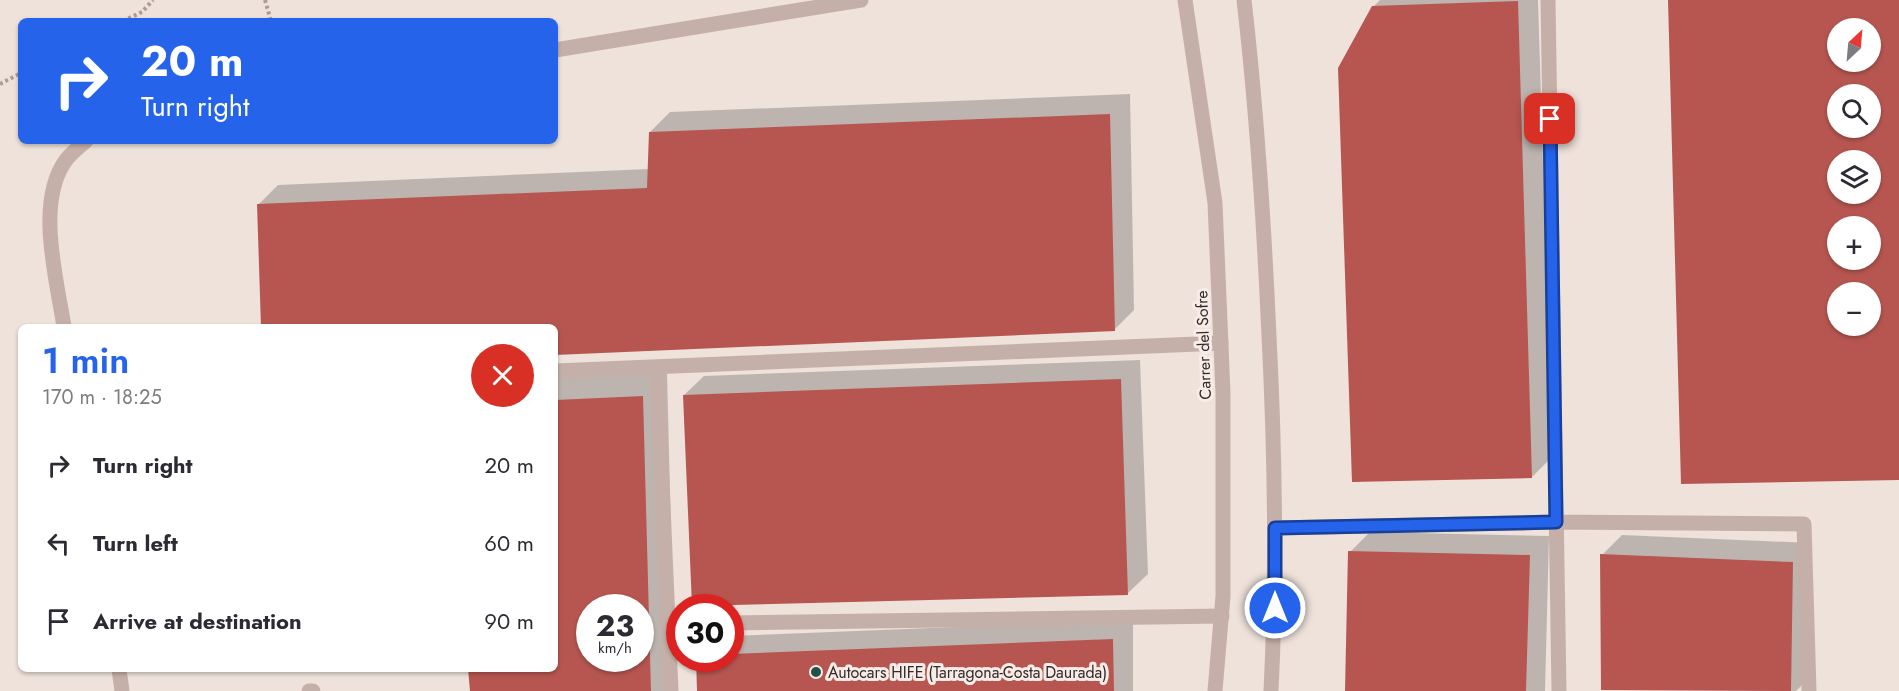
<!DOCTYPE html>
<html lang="en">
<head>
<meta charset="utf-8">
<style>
  :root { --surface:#fff; --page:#f7f7f7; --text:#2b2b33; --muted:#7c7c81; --accent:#2563eb }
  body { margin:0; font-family:Jost,sans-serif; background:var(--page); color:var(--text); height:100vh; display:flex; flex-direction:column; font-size:22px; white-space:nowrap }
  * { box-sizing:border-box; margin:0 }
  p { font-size:20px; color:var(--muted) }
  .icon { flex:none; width:33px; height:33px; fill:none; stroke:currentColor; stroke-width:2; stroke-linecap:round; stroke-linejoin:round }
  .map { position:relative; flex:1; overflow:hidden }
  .sheet { position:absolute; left:18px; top:324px; width:540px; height:348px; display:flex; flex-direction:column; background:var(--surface); border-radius:9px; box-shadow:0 2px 4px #0004 }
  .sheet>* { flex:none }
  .guide { position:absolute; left:18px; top:18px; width:540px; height:126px; border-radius:9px; box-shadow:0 2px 4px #0004; background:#2563eb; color:#fff; overflow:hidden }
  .needle { width:39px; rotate:26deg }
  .buttons { position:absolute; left:1827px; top:18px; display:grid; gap:12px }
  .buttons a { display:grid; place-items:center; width:54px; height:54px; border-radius:50%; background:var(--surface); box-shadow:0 2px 4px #0004; font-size:30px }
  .speed { position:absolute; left:576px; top:594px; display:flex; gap:12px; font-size:30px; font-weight:700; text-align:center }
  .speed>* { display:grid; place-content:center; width:78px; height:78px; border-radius:50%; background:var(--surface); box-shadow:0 2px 4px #0004; line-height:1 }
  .speed small { font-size:15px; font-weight:400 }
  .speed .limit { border:9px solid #d22; background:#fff; color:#111 }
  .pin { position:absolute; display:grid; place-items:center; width:51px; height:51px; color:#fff; margin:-26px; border-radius:12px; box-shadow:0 3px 9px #0006 }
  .me { position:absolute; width:66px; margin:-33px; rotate:0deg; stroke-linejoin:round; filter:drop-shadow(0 0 4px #0008) }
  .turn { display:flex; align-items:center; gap:21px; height:126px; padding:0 24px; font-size:27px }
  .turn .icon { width:78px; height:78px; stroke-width:2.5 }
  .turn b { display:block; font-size:42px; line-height:51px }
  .round { display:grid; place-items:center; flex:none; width:63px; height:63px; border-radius:32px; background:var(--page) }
  .headline { display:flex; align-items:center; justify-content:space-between; height:102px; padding:0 24px }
  h1 { font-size:36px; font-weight:600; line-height:45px; color:var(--accent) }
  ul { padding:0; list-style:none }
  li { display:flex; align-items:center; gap:18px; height:78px; padding:0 24px }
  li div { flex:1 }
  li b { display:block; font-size:22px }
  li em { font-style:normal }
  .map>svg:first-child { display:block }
  .shadow { fill:#0003; fill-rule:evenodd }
  .building { fill:#b75650; fill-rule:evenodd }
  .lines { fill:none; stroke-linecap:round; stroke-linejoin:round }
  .path { stroke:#b09a93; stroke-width:4; stroke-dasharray:3 3; stroke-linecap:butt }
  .lane { stroke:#c5b0a9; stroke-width:15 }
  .street { stroke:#c5b0a9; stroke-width:15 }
  .route-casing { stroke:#184099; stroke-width:15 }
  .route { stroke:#2563eb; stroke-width:10 }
  .poi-dot { fill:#224f4a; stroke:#f7ece7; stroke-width:2 }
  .labels { text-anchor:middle; stroke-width:6; stroke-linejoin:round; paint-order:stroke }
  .street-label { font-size:16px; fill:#332928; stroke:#f7ece7 }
  .poi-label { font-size:16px; fill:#332928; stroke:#f7ece7; text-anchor:start }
</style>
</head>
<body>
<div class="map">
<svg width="1899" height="691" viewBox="0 0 1899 691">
  <rect width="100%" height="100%" fill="#eee2db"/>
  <path class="shadow" d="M1380 0H1538L1552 457 1532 477 1373 7Z
    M1669 0H1899V478ZM1838 28H1870V62H1838ZM1838 94H1870V128H1838ZM1838 160H1870V194H1838ZM1838 226H1870V260H1838ZM1838 292H1870V326H1838Z
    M1130 94 1134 310 1114 330 555 353V327H262L258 205 278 185 649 169 650 132 670 112Z
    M1140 360 1148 574 1128 593 694 605 684 395 704 376Z
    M667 372 675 691H472L470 669H555V377ZM590 608H640V658H590Z
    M1370 532 1549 536 1545 691H1347L1350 552Z
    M1622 535 1812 543 1811 676 1796 691 1602 689V555Z
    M1133 620V691H698L730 658V636Z"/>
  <path class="building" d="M1668 0H1899V480L1681 484ZM1838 28H1870V62H1838ZM1838 94H1870V128H1838ZM1838 160H1870V194H1838ZM1838 226H1870V260H1838ZM1838 292H1870V326H1838Z
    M1518 1 1532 478 1352 482 1338 68 1372 6Z
    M1110 114 1115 331 555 355V327H261L257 204 647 188 649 132Z
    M1121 379 1128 595 692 606 683 395Z
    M643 396 651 691H470L468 669H555V400ZM590 608H640V658H590Z
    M1348 551 1530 555 1526 691H1345Z
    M1600 554 1793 562 1791 691 1601 690Z
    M1113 639 1114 691H697L696 658H730V654Z"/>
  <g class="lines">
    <path class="path" d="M265 0 271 21
      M123 21 142 12 153 0
      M0 84 21 73"/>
    <path class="lane" d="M1548 0 1559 691
      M657 367 671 691
      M555 371 1221 343
      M1275 528 1556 522 1804 524 1809 691
      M730 623 1222 616
      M309 691H313"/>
    <path class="street" d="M1185 0 1215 203 1223 393V596L1215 691
      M1244 0C1257 112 1264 224 1269 336 1275 454 1277 573 1271 691
      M555 50 861 0
      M64 327C57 280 35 202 66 160 71 153 79 147 86 141
      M119 669 122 691"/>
  </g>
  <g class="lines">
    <g class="route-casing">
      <path id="route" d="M1275 608V528L1556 522 1550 119"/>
    </g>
    <use href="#route" class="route"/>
  </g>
  <circle class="poi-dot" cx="816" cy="672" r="6"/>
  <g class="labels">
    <g class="street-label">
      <text transform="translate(1203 345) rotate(-92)" y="6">Carrer del Sofre</text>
    </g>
    <g class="poi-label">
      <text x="828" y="678">Autocars HIFE (Tarragona-Costa Daurada)</text>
    </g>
  </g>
</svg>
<div class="buttons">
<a><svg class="needle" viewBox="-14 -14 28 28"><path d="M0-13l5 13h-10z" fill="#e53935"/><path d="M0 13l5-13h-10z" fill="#7c7c81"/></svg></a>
<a><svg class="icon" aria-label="search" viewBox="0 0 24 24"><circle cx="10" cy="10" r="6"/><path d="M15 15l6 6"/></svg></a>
<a><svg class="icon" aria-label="layers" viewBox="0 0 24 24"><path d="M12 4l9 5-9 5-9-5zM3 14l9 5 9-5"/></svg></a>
<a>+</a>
<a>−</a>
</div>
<div class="speed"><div>23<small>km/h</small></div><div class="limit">30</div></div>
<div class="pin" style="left:1550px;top:119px;background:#d93025"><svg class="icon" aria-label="arrive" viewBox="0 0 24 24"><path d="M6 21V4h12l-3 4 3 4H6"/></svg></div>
<svg class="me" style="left:1275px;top:608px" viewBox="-20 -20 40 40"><circle r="17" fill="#2563eb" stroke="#fff" stroke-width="3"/><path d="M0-11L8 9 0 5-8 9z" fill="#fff"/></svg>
<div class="guide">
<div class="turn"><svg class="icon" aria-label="right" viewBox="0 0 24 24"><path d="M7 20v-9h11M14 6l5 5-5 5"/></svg><div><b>20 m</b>Turn right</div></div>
</div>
<section class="sheet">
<div class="headline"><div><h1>1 min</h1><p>170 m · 18:25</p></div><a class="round" style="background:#d93025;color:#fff"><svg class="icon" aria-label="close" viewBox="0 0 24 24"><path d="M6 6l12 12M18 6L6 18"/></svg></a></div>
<ul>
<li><svg class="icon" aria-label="right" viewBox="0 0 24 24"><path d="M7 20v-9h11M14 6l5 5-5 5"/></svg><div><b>Turn right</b></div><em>20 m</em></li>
<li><svg class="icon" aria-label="left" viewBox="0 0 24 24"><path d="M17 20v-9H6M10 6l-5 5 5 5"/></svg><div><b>Turn left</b></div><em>60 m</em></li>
<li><svg class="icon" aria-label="arrive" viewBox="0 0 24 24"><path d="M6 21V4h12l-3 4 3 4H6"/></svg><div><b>Arrive at destination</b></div><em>90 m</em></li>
</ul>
</section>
</div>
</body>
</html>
